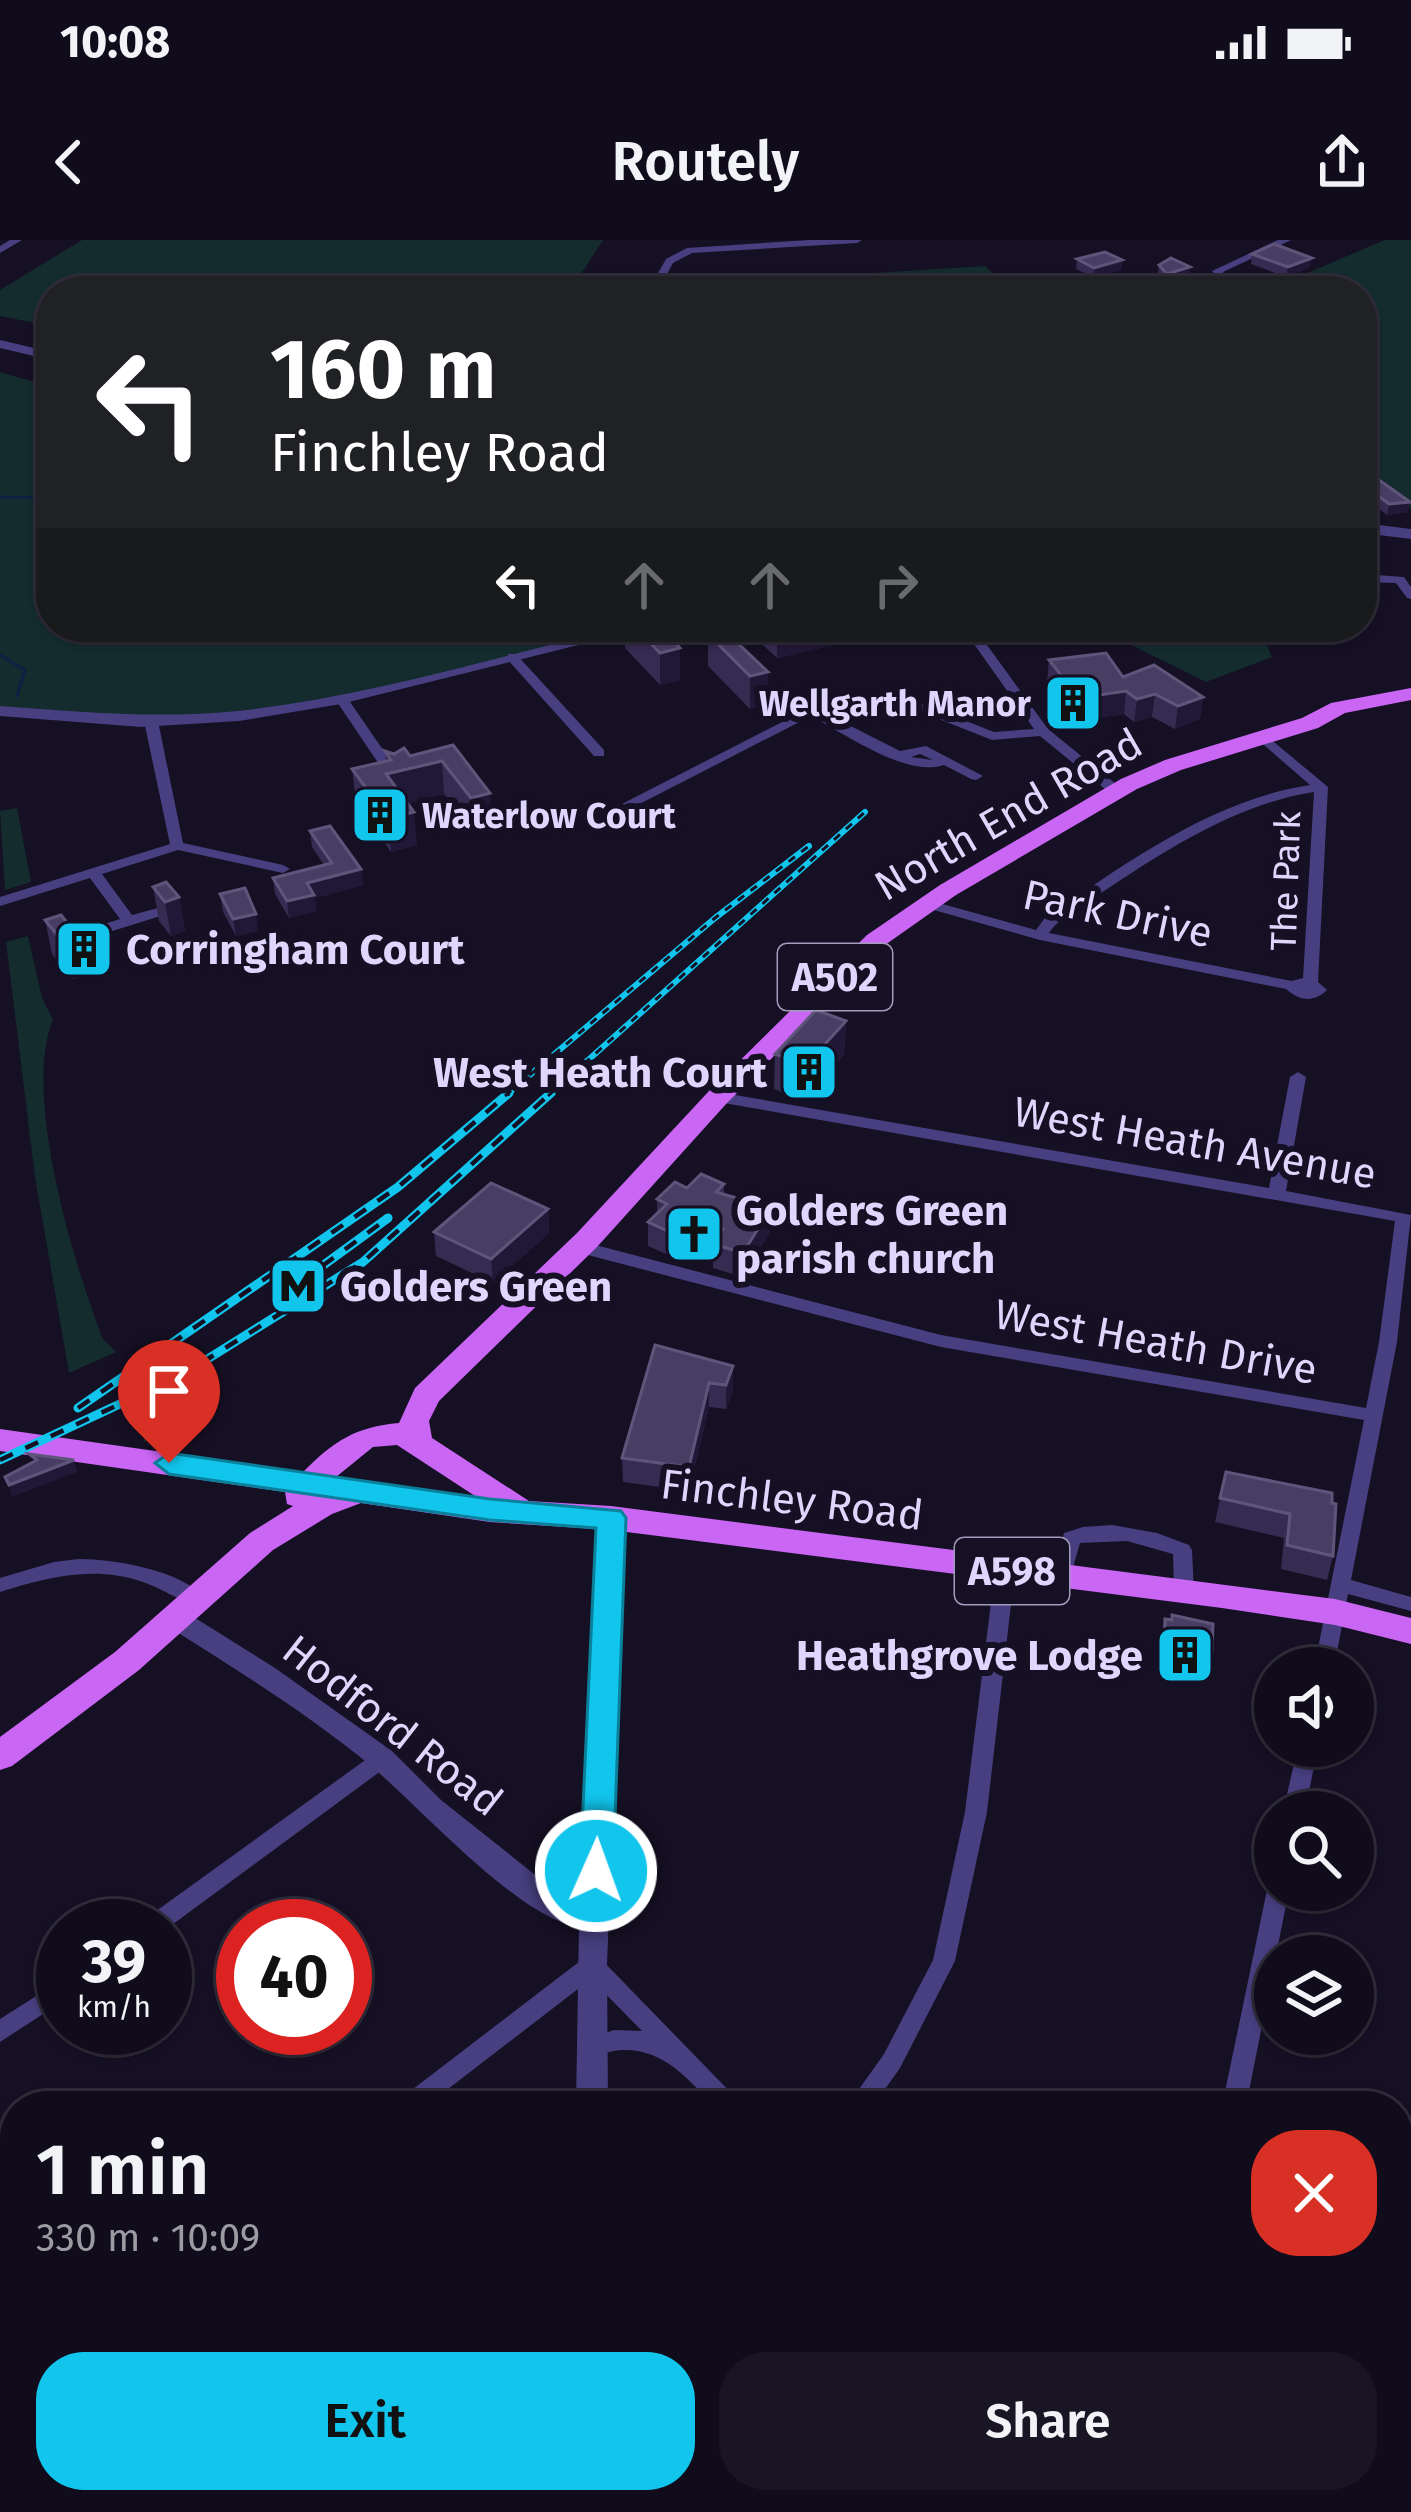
<!DOCTYPE html>
<html lang="en">
<head>
<meta charset="utf-8">
<style>
  :root { --surface:#100c1b; --page:#191524; --text:#f1f3f6; --muted:#9c9ba3; --line:#302c3a; --accent:#11c5ed }
  body { margin:0; font-family:"Fira Sans",sans-serif; background:var(--page); color:var(--text); height:100vh; display:flex; flex-direction:column; font-size:45px; white-space:nowrap }
  * { box-sizing:border-box; margin:0 }
  p { font-size:39px; color:var(--muted) }
  .icon { flex:none; width:66px; height:66px; fill:none; stroke:currentColor; stroke-width:2; stroke-linecap:round; stroke-linejoin:round }
  .map { position:relative; flex:1; overflow:hidden }
  .panel { position:absolute; left:0px; top:1851px; width:1413px; height:423px; display:flex; flex-direction:column; background:var(--surface); border-radius:48px 48px 0 0; box-shadow:0 3px 9px #0004,0 0 0 3px var(--line) }
  .panel>* { flex:none }
  .banner { position:absolute; left:36px; top:36px; width:1341px; height:366px; border-radius:48px; box-shadow:0 3px 9px #0004,0 0 0 3px var(--line); background:#202124; color:#fff; overflow:hidden }
  .tools { position:absolute; left:1254px; top:1407px; display:grid; gap:24px }
  .tools a { display:grid; place-items:center; width:120px; height:120px; border-radius:50%; background:var(--surface); box-shadow:0 3px 9px #0004,0 0 0 3px var(--line); font-size:60px }
  .speed { position:absolute; left:36px; top:1659px; display:flex; gap:24px; font-size:60px; font-weight:700; text-align:center }
  .speed>* { display:grid; place-content:center; width:156px; height:156px; border-radius:50%; background:var(--surface); box-shadow:0 3px 9px #0004,0 0 0 3px var(--line); line-height:1 }
  .speed small { font-size:30px; font-weight:400 }
  .speed .limit { border:18px solid #d22; background:#fff; color:#111 }
  .pin { position:absolute; display:grid; place-items:center; width:102px; height:102px; color:#fff; margin:-123px -51px; border-radius:50% 50% 50% 0; rotate:-45deg; box-shadow:0 0 12px #0007 }
  .pin .icon { rotate:45deg }
  .me { position:absolute; width:132px; margin:-66px; rotate:2deg; stroke-linejoin:round; filter:drop-shadow(0 0 9px #0008) }
  .turn { display:flex; align-items:center; gap:42px; height:252px; padding:0 36px; font-size:54px }
  .turn .icon { width:156px; height:156px; stroke-width:2.5 }
  .turn b { display:block; font-size:84px; line-height:102px }
  .lanes { display:flex; align-items:center; height:114px; padding:0 36px; background:#0003; justify-content:center; gap:60px; direction:ltr }
  .lanes .off { opacity:.35 }
  .round { display:grid; place-items:center; flex:none; width:126px; height:126px; border-radius:48px; background:var(--page) }
  .head { display:flex; align-items:center; justify-content:space-between; height:204px; padding:0 36px }
  h1 { font-size:72px; font-weight:600; line-height:90px }
  .button { display:flex; gap:24px; margin-top:auto; padding:24px 36px }
  .button a { flex:1; height:138px; border-radius:48px; background:var(--accent); color:#111; font-size:48px; font-weight:600; line-height:138px; text-align:center }
  .button a+a { background:var(--page); color:var(--text) }
  .status { display:flex; justify-content:space-between; align-items:center; height:84px; padding:0 60px; background:var(--surface); direction:ltr }
  .status svg { height:33px; fill:currentColor }
  header { display:flex; justify-content:space-between; align-items:center; height:156px; padding:0 36px; background:var(--surface); font-size:54px; font-weight:600 }
  .map>svg:first-child { display:block }
  .green { fill:#142c2e }
  .lines { fill:none; stroke-linecap:round; stroke-linejoin:round }
  .stream { stroke:#101f44; stroke-width:3 }
  .minor { fill:#473f7f; fill-rule:evenodd }
  .tertiary { fill:#473f7f; fill-rule:evenodd }
  .primary { fill:#ca66f4; fill-rule:evenodd }
  .rail-far1-casing { stroke:#11c5ed; stroke-width:6 }
  .rail-casing { stroke:#11c5ed; stroke-width:9 }
  .rail-far1 { stroke:#151024; stroke-width:3; stroke-dasharray:8; stroke-linecap:butt }
  .rail { stroke:#151024; stroke-width:4.5; stroke-dasharray:14; stroke-linecap:butt }
  .wall { fill:#362b51 }
  .shaded-wall { fill:#211837 }
  .building { fill:#483d63; stroke:#5f557b; stroke-width:3 }
  .route { fill:#11c5ed; stroke:#0b809a; stroke-width:3 }
  .labels { text-anchor:middle; stroke-width:12; stroke-linejoin:round; paint-order:stroke }
  .far-poi-label { font-size:36px; font-weight:bold; fill:#ded6fc; stroke:#151024; text-anchor:end }
  .far-street-label { font-size:36px; fill:#ded6fc; stroke:#151024 }
  .shield { fill:#151024; stroke:#a29bbb; stroke-width:3 }
  .shield-label { font-size:39px; font-weight:bold; fill:#ded6fc }
  .street-label { font-size:42px; fill:#ded6fc; stroke:#151024 }
  .poi-label { font-size:42px; font-weight:bold; fill:#ded6fc; stroke:#151024; text-anchor:start }
</style>
</head>
<body>
<div class="status"><b>10:08</b><svg viewBox="0 0 49 12"><path d="M0 12V9h3v3zM5 12V6h3v6zM10 12V3h3v9zM15 12V0h3v12zM26 1h20v11H26zM47 4h2v5h-2z"/></svg></div>
<header><svg class="icon" aria-label="back" viewBox="0 0 24 24"><path d="M15 5l-7 7 7 7"/></svg>Routely<svg class="icon" aria-label="share" viewBox="0 0 24 24"><path d="M12 15V3M7 8l5-5 5 5M5 13v7h14v-7"/></svg></header>
<div class="map">
<svg width="1411" height="2272" viewBox="0 0 1411 2272">
  <rect width="100%" height="100%" fill="#151024"/>
  <path class="green" d="M82 0H603L570 51H51V86L0 76V50Z
    M1385 0H1411V269L1362 236V51H1265Z
    M985 26 1012 51H741L745 41Z
    M0 132 51 147V387H645L341 459 151 481 0 471Z
    M1132 387H1259L1272 417 1206 442 1115 397Z
    M17 568 31 642 5 650 0 571Z
    M28 696 42 758 53 780C22 854 74 1025 103 1099L116 1112 69 1133 35 937 6 702Z
    M202 1142 217 1156 143 1203 150 1174 142 1163Z"/>
  <g class="lines">
    <path class="stream" d="M0 257 51 258
      M0 415 25 430 17 456"/>
    <path class="minor" d="M10 0H22L0 13V6Z
      M809 0H862L857 3 692 13 673 23 658 51H648L666 19 687 8Z
      M1278 0H1291L1223 32 1226 40H1220L1212 31Z
      M1362 334 1404 337 1411 347V359L1407 358 1396 343 1362 342Z
      M962 387H974L1048 489 1121 548V554H1111L1040 496 992 500 901 464 839 462 821 471 900 511 926 506 983 536 976 540 971 539 944 525C907 538 845 494 811 476L622 573 617 574 610 570 837 454 903 456 994 492 1034 489ZM920 514 933 520 911 517Z
      M508 414H516L604 510V516H594L508 420Z
      M341 455 346 456 403 539 401 542 396 543 389 539 335 459Z
      M151 477 158 481 183 603 283 625 290 629 283 633 178 610 102 634 132 675 162 667 169 671 167 674 64 706H54V700L120 679 90 638 0 666V657L170 604 144 481Z
      M1262 492 1328 547 1318 742 1327 750C1313 763 1300 761 1286 749L1040 700 923 667 921 664 928 660 1036 690 1044 679C1125 624 1211 560 1310 545L1257 499V493ZM1314 552 1303 738 1292 741 1049 693C1060 676 1084 665 1101 653 1166 610 1236 564 1314 552Z
      M1298 832 1306 837 1286 951 1411 975 1397 1102 1351 1340 1411 1357V1371L1348 1354 1334 1428H1314L1364 1180 941 1107 580 1013 571 1007 580 1001 941 1095 1366 1168 1379 1102 1395 981 718 862 710 857 718 852 1269 948 1290 837Z
      M1112 1285 1157 1293 1189 1305 1192 1310 1194 1352 1191 1357H1177L1174 1352 1173 1314 1127 1301 1080 1303 1069 1341H1055L1052 1336 1064 1293 1083 1287Z
      M78 1319C116 1319 180 1330 207 1359L204 1364 197 1366C179 1360 162 1349 143 1342 95 1325 47 1337 0 1352V1338L54 1322Z
      M1005 1323 1012 1325 1015 1330 987 1572 955 1721 900 1828 873 1866H847L884 1814 933 1720 965 1572 995 1330 998 1325Z
      M1298 1506H1318L1305 1572H1283Z
      M382 1511 389 1513 392 1519 389 1525 165 1690V1686H142L145 1679 375 1513Z
      M1275 1642V1650H1289L1246 1866H1222L1267 1650Z
      M592 1715 600 1718 737 1859 741 1866H714C688 1839 664 1809 623 1810 609 1810 599 1818 585 1814L582 1807 585 1800 614 1790 642 1791 591 1739 426 1866H396L400 1859 584 1718Z
      M63 1739V1761L0 1802V1779Z
      M1411 2120V2144L1398 2145V2121Z
      M15 2131V2158L0 2166V2139Z
      M55 2259H81L85 2272H59Z
      M362 2259H397L388 2272H353Z
      M1142 2259H1168L1166 2272H1140Z"/>
    <path class="tertiary" d="M0 100 51 112V120L0 108Z
      M1362 283 1411 289V299L1362 293Z
      M622 387H651L341 464 239 481 141 487 0 476V466C80 472 158 479 237 471 367 457 496 417 622 387Z
      M611 1269 620 1271 624 1278 607 1725 608 1866H576L579 1687C518 1678 420 1567 371 1526 307 1473 235 1429 166 1385L162 1378 166 1371H184L275 1428 392 1511 441 1560 568 1661 580 1662 598 1278 602 1271Z
      M586 2259H622L623 2272H587Z"/>
    <path class="primary" d="M1411 448V460L1345 473 1318 488 1181 530 1137 549 956 655 885 705 727 863 597 1007 439 1161 429 1181 432 1198 529 1261 611 1266 1335 1359 1411 1378V1404L1335 1385 1222 1368 611 1290 490 1282 361 1263 332 1274 273 1310 139 1430 12 1526 0 1530V1497L115 1412 250 1293 293 1266 287 1264 285 1252 0 1211V1189L303 1232C334 1201 355 1187 399 1183L415 1148 577 993 709 851 867 695 940 645 1121 539 1165 520 1302 478 1331 463ZM397 1205 475 1256 336 1237 373 1207Z"/>
    <g class="rail-far1-casing">
      <path id="rail-far1" d="M505 856 715 678 809 606
        M548 856 865 572"/>
    </g>
    <g class="rail-casing">
      <path id="rail" d="M277 1059 388 978
        M78 1168 398 947 509 853
        M0 1220 182 1135 363 1022 551 853"/>
    </g>
    <use href="#rail-far1" class="rail-far1"/>
    <use href="#rail" class="rail"/>
  </g>
  <path class="wall" d="M1252 14 1310 27 1286 37 1251 24Z
    M1077 19 1122 20 1121 30 1093 37 1076 29Z
    M1159 25 1189 37 1165 43 1158 34Z
    M1362 228 1408 272 1387 275 1362 256Z
    M624 387H661L680 440 660 445 625 408Z
    M743 387H846V402L777 418Z
    M708 394 768 432V464L750 469 708 426Z
    M1049 420 1203 457 1200 479 1175 489 1152 477 1134 482 1124 474 1076 481 1047 443Z
    M453 505 493 587 474 591 444 554 408 563 417 605 391 612 356 562 352 529 386 521 385 511 394 514 410 516Z
    M310 591 361 629 363 645 315 658 316 671 289 678 275 654 273 638 324 625 312 607Z
    M153 647 179 657 185 691 171 696 159 681Z
    M220 654 258 691 236 696 223 672Z
    M45 680 81 700 88 735 72 739 52 714Z
    M846 781 844 815 805 860 774 849 775 814Z
    M724 944V954L771 968 770 992 743 1037 713 1028V1009L693 1000 675 1018 648 1006V982L657 974V959L687 948Z
    M548 969 549 993 493 1043 436 1016 434 992Z
    M655 1105 733 1126V1150L726 1169 709 1167 689 1251 623 1242 622 1218Z
    M1226 1232 1332 1253 1333 1316 1327 1340 1281 1329 1284 1298 1215 1282Z
    M1165 1379 1212 1413 1208 1431 1199 1438 1165 1434 1160 1428 1162 1397Z"/>
  <path class="shaded-wall" d="M1312 18 1310 27 1286 37 1288 27Z
    M1122 20 1121 30 1093 37 1094 28Z
    M1190 27 1189 37 1165 43 1167 34Z
    M1410 262 1408 272 1387 275 1389 264Z
    M777 387H846V402L777 418Z
    M680 408V440L660 445V413Z
    M768 432V464L750 469V436Z
    M1126 451 1124 474 1076 481 1079 458Z
    M1155 454 1152 477 1134 482 1137 459Z
    M1203 457 1200 479 1175 489 1178 466Z
    M442 521 444 554 389 568 386 534Z
    M490 553 493 587 474 591 471 558Z
    M414 572 417 605 391 612 388 578Z
    M361 629 363 645 315 658 316 671 289 678 287 661 307 643Z
    M179 657 185 691 171 696 165 662Z
    M256 674 258 691 236 696 233 679Z
    M81 700 88 735 72 739 65 705Z
    M846 781 844 815 805 860 806 825Z
    M771 968 770 992 743 1037V1013Z
    M548 969 549 993 493 1043 491 1019Z
    M692 976 693 1000 675 1018 674 994Z
    M733 1126V1150L726 1169V1145Z
    M709 1143V1167L689 1251V1227Z
    M74 1220 77 1232 12 1257 9 1245Z
    M1212 1413 1208 1431 1199 1438 1203 1420Z"/>
  <path class="building" d="M1274 4 1312 18 1288 27 1252 14Z
    M1105 12 1122 20 1094 28 1077 19Z
    M1171 18 1190 27 1167 34 1159 25Z
    M1362 228 1410 262 1389 264 1362 244Z
    M635 387H661L680 408 660 413Z
    M724 390 768 432 750 436 708 394Z
    M1106 413 1123 437 1154 425 1203 457 1178 466 1155 454 1137 459 1126 451 1079 458 1049 420Z
    M453 505 490 553 471 558 442 521 386 534 414 572 388 578 352 529 391 520 385 511 394 514 404 508 410 516Z
    M330 586 361 629 307 643 314 655 287 661 273 638 332 623 310 591Z
    M166 642 179 657 165 662 153 647Z
    M245 648 256 674 233 679 220 654Z
    M61 675 81 700 65 705 45 680Z
    M816 770 846 781 806 825 775 814Z
    M701 934 724 944 716 952 771 968 743 1013 713 1004 723 989 692 976 674 994 648 982 667 964 657 959 675 942 687 948Z
    M491 943 548 969 491 1019 434 992Z
    M655 1105 733 1126 726 1145 709 1143 689 1227 622 1218Z
    M29 1214 74 1220 9 1245 5 1237 37 1220Z
    M1226 1232 1332 1253V1263L1336 1264 1333 1316 1287 1305 1290 1274 1220 1258Z
    M1172 1375 1213 1384 1212 1413 1203 1420 1169 1416 1164 1410 1165 1379 1172 1380Z"/>
  <path class="route" d="M169 1213 490 1259 621 1271 626 1278 613 1631 608 1641 596 1645 584 1641 580 1631 596 1288 490 1280 169 1234 155 1223Z"/>
  <defs>
    <g id="building-square" transform="scale(3)"><rect x="-9" y="-9" width="18" height="18" rx="4" fill="#11c5ed" stroke="#151024"/><path d="M-4-6H4V6H1V3H-1V6H-4ZM-2.5-4.3h1.7v1.8h-1.7ZM.8-4.3h1.7v1.8H.8ZM-2.5-1h1.7V.8h-1.7ZM.8-1h1.7V.8H.8Z" fill="#111"/></g>
    <g id="church-square" transform="scale(3)"><rect x="-9" y="-9" width="18" height="18" rx="4" fill="#11c5ed" stroke="#151024"/><path d="M-1.2-6h2.4v3.5h3.3v2.4h-3.3V6h-2.4V-.1h-3.3v-2.4h3.3Z" fill="#111"/></g>
    <g id="metro-square" transform="scale(3)"><rect x="-9" y="-9" width="18" height="18" rx="4" fill="#11c5ed" stroke="#151024"/><path d="M-5.5 5V-5H-3L0 0L3-5H5.5V5H3V-.5L0 4L-3-.5V5Z" fill="#111"/></g>
  </defs>
  <g fill-rule="evenodd">
    <use href="#building-square" x="1073" y="463"/>
    <use href="#building-square" x="380" y="575"/>
    <use href="#building-square" x="84" y="709"/>
    <use href="#building-square" x="809" y="832"/>
    <use href="#church-square" x="694" y="994"/>
    <use href="#metro-square" x="298" y="1046"/>
    <use href="#building-square" x="1185" y="1415"/>
  </g>
  <g class="labels">
    <g class="far-poi-label">
      <text x="1031" y="476">Wellgarth Manor</text>
      <text x="422" y="588" text-anchor="start">Waterlow Court</text>
    </g>
    <g class="far-street-label">
      <text transform="translate(1285 641) rotate(-88)" y="13">The Park</text>
    </g>
    <g class="shield">
      <rect x="778" y="704" width="114" height="66" rx="9"/>
      <rect x="955" y="1298" width="114" height="66" rx="9"/>
    </g>
    <g class="shield-label">
      <text x="835" y="751">A502</text>
      <text x="1012" y="1345">A598</text>
    </g>
    <g class="street-label">
      <text transform="translate(1008 574) rotate(-30)" y="15">North End Road</text>
      <text transform="translate(1118 673) rotate(12)" y="15">Park Drive</text>
      <text transform="translate(1195 902) rotate(10)" y="15">West Heath Avenue</text>
      <text transform="translate(1156 1101) rotate(10)" y="15">West Heath Drive</text>
      <text transform="translate(792 1259) rotate(7)" y="15">Finchley Road</text>
      <text transform="translate(393 1485) rotate(38)" y="15">Hodford Road</text>
    </g>
    <g class="poi-label">
      <text x="126" y="724">Corringham Court</text>
      <text x="767" y="847" text-anchor="end">West Heath Court</text>
      <text x="736" y="985">Golders Green<tspan x="736" dy="48">parish church</tspan></text>
      <text x="340" y="1061">Golders Green</text>
      <text x="1143" y="1430" text-anchor="end">Heathgrove Lodge</text>
    </g>
  </g>
</svg>
<div class="tools">
<a><svg class="icon" aria-label="sound" viewBox="0 0 24 24"><path d="M4 9h4l5-4v14l-5-4H4zM17 9q2 3 0 6"/></svg></a>
<a><svg class="icon" aria-label="search" viewBox="0 0 24 24"><circle cx="10" cy="10" r="6"/><path d="M15 15l6 6"/></svg></a>
<a><svg class="icon" aria-label="layers" viewBox="0 0 24 24"><path d="M12 4l9 5-9 5-9-5zM3 14l9 5 9-5"/></svg></a>
</div>
<div class="speed"><div>39<small>km/h</small></div><div class="limit">40</div></div>
<div class="pin" style="left:169px;top:1223px;background:#d93025"><svg class="icon" aria-label="arrive" viewBox="0 0 24 24"><path d="M6 21V4h12l-3 4 3 4H6"/></svg></div>
<svg class="me" style="left:596px;top:1631px" viewBox="-20 -20 40 40"><circle r="17" fill="#11c5ed" stroke="#fff" stroke-width="3"/><path d="M0-11L8 9 0 5-8 9z" fill="#fff"/></svg>
<div class="banner">
<div class="turn"><svg class="icon" aria-label="left" viewBox="0 0 24 24"><path d="M17 20v-9H6M10 6l-5 5 5 5"/></svg><div><b>160 m</b>Finchley Road</div></div>
<div class="lanes"><svg class="icon" aria-label="left" viewBox="0 0 24 24"><path d="M17 20v-9H6M10 6l-5 5 5 5"/></svg><svg class="icon off" aria-label="ahead" viewBox="0 0 24 24"><path d="M12 20V5M6 11l6-6 6 6"/></svg><svg class="icon off" aria-label="ahead" viewBox="0 0 24 24"><path d="M12 20V5M6 11l6-6 6 6"/></svg><svg class="icon off" aria-label="right" viewBox="0 0 24 24"><path d="M7 20v-9h11M14 6l5 5-5 5"/></svg></div>
</div>
<section class="panel">
<div class="head"><div><h1>1 min</h1><p>330 m · 10:09</p></div><a class="round" style="background:#d93025;color:#fff"><svg class="icon" aria-label="close" viewBox="0 0 24 24"><path d="M6 6l12 12M18 6L6 18"/></svg></a></div>
<div class="button"><a>Exit</a><a>Share</a></div>
</section>
</div>
</body>
</html>
